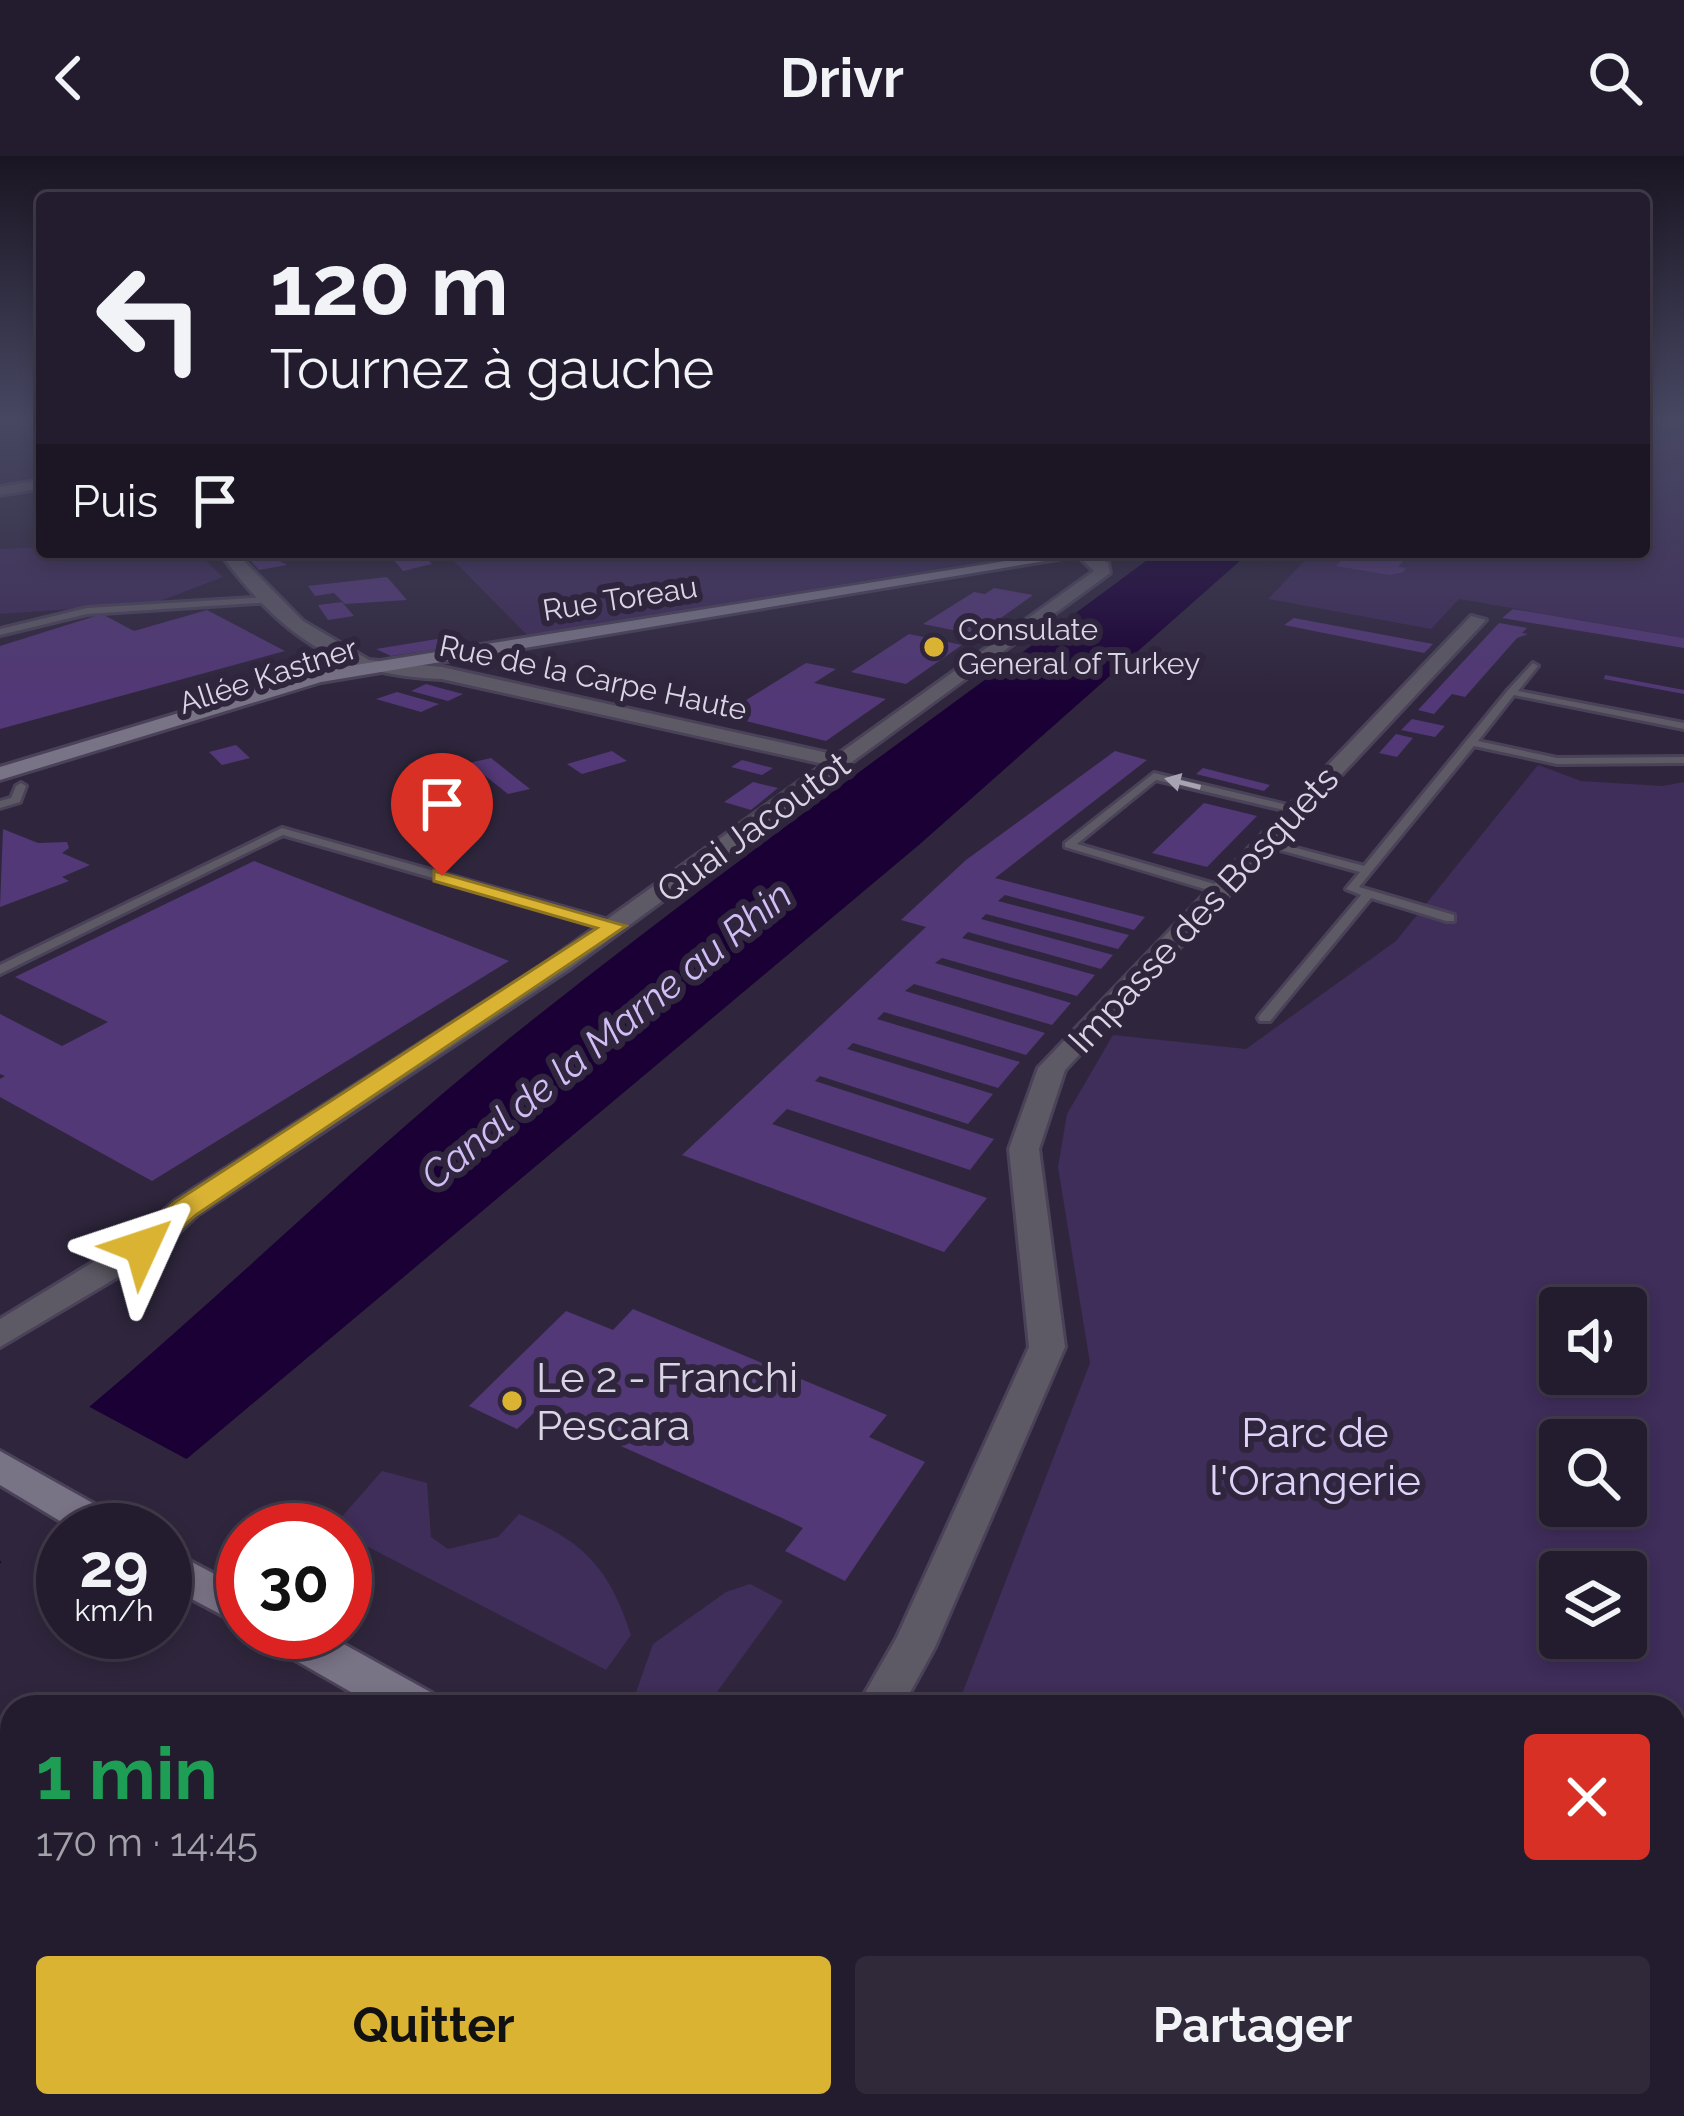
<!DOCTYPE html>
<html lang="fr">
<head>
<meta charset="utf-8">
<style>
  :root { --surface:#231c2e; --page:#2f293a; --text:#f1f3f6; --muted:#a3a1aa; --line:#403a4a; --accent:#dab333 }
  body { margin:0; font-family:Raleway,sans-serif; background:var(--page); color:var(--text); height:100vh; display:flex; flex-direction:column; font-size:45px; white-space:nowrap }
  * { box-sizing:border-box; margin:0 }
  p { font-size:39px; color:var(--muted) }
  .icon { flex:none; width:66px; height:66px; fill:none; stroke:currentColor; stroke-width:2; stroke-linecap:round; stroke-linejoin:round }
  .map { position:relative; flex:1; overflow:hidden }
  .drawer { position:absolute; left:0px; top:1539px; width:1686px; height:423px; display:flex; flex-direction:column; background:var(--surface); border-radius:36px 36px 0 0; box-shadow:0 6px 18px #0003,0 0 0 3px var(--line) }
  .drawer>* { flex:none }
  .guide { position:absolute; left:36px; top:36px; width:1614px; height:366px; border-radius:12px; box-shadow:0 6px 18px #0003,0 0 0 3px var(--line); background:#231c2e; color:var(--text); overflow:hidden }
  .fabs { position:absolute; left:1539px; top:1131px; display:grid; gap:24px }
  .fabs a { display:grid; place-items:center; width:108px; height:108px; border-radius:12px; background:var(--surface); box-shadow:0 6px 18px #0003,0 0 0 3px var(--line); font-size:60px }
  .speed { position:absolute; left:36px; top:1347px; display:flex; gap:24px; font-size:60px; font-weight:700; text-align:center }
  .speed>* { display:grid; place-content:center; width:156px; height:156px; border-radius:50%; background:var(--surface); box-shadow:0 6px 18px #0003,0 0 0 3px var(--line); line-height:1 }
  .speed small { font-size:30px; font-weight:400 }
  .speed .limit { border:18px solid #d22; background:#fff; color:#111 }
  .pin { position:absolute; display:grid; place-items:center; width:102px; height:102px; color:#fff; margin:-123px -51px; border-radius:50% 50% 50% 0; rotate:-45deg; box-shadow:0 0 12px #0007 }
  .pin .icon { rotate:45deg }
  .me { position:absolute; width:132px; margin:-66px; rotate:48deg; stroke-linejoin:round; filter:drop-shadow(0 0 9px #0008) }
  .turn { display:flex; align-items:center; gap:42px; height:252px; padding:0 36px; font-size:54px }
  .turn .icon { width:156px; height:156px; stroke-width:2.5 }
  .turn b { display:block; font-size:84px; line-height:102px }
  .then { display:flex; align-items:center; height:114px; padding:0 36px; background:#0003; gap:24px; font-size:45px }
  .round { display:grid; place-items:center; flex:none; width:126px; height:126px; border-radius:12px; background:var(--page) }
  .summary { display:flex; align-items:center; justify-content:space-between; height:204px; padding:0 36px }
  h1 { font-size:72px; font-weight:700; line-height:90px; color:#1e9e55 }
  .button { display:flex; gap:24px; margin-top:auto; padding:24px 36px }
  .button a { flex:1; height:138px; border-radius:12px; background:var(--accent); color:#111; font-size:48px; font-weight:700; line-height:138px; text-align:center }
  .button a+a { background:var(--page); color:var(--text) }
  header { display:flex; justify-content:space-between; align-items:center; height:156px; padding:0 36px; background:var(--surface); font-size:54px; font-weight:700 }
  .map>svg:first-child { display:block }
  .green { fill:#3f2d5a; fill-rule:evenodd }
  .water { fill:#1a0035 }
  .pier { fill:#2f263d }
  .building { fill:#523876 }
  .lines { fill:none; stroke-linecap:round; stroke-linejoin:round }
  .service-casing { stroke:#4a4258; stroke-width:6 }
  .minor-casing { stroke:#4a4258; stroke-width:6 }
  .secondary-casing { stroke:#4a4258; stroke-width:6 }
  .service { fill:#5d5965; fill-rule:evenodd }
  .minor { fill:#5d5965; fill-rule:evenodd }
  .secondary { fill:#797386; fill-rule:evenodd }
  .oneway { fill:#a8a3b2 }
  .route { fill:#dab333; stroke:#8e7421; stroke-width:3 }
  .poi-dot { fill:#dab333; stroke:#2f263d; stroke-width:4.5 }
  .labels { text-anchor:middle; stroke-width:12; stroke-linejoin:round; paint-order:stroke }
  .far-street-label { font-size:30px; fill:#dad5e5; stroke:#2f263d }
  .far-poi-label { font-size:30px; fill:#dad5e5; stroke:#2f263d; text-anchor:start }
  .street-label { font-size:36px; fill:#dad5e5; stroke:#2f263d }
  .water-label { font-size:39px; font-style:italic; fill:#d2bef7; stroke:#2f263d }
  .near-poi-label { font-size:42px; fill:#dad5e5; stroke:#2f263d; text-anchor:start }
  .near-park-label { font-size:42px; fill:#dfd2f8; stroke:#2f263d }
</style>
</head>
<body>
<header><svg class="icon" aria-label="back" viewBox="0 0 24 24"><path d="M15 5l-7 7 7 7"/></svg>Drivr<svg class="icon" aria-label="search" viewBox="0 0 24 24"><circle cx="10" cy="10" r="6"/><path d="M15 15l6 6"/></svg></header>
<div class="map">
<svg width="1684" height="1960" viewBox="0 0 1684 1960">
  <rect width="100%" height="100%" fill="#2f263d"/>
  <path class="green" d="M1644 265H1684V482L1459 443 1431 473 1268 443 1313 396H1644Z
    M42 391V396H197L223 421 155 447 0 458V393Z
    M445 396H1041L527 479Z
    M1538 609 1581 625 1663 630 1684 626V1960H1520L1501 1950H1674V1551H957L1090 1207 1058 1011 1067 958 1113 879 1246 893 1396 785ZM1560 1152H1626V1218H1560ZM1560 1284H1626V1350H1560ZM1560 1416H1626V1482H1560Z
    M382 1315 427 1327 431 1381 448 1393 498 1381 519 1358C585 1386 609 1412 631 1479L606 1514 345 1379V1374L332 1372Z
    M750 1428 783 1445 706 1551 633 1545 653 1488 726 1436Z"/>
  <path class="water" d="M1158 396H1250L920 688 102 1374H63L0 1407V1323C185 1180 347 1010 531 865 735 703 949 552 1158 396Z"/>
  <path class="pier" d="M86 1249 192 1306 112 1374H63V1415L42 1433 0 1405V1315Z"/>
  <path class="building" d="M243 396H262L287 409 259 414Z
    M387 396H421L432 408 403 415Z
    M1350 396H1411L1398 411 1406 412 1403 416 1390 419 1336 410Z
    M387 421 407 444 345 448 334 437 315 440 308 430Z
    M994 432 1033 439 977 479 923 468 974 436 985 438Z
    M342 446 354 460 328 464 318 449Z
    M1513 453 1684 482V492L1502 462Z
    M207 454 285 495 0 573V490L102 458 134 475Z
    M1294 462 1433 488 1424 497 1284 469Z
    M1499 467 1527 472 1522 477 1528 478 1517 482 1465 541 1452 538 1434 558 1418 554Z
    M909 478 962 489 906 528 851 516Z
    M437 483 445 492 391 500 376 493Z
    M806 507 836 513 814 527 886 543 826 585 722 559Z
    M1605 519 1684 534V538L1604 523Z
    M426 528 444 533 463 538 448 545 411 535Z
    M397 536 439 548 421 556 376 543Z
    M1412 563 1445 570 1435 581 1401 574Z
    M1396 578 1413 582 1397 601 1379 597Z
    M236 589 250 602 222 609 209 596Z
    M612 595 627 605 582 618 567 608Z
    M1115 595 1147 604 995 722 1145 761 1134 774 1005 739 998 745 1129 779 1118 793 986 758 981 763 1113 799 1101 813 968 776 962 782 1095 819 1077 840 942 802 935 807 1071 847 1052 869 914 828 905 835 1045 877 1026 899 884 856 877 863 1020 906 998 932 853 887 847 893 993 938 968 968 820 920 815 925 994 983 970 1014 787 953 772 968 987 1042 944 1096 682 999 926 771 901 764 966 704Z
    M491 602 530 633 508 638 469 607Z
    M742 604 773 612 762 619 731 611Z
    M1203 612 1270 629 1264 635 1196 618Z
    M753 626 778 632 751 654 724 646Z
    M1204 647 1257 660 1207 711 1152 697Z
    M3 673 38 687 67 686 69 692 62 697 90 709 62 721 69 725 0 751Z
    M254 705 509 805 152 1025 0 941V923L5 920 0 918V858L62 890 108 866 15 821Z
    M633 1153 887 1259 869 1281 925 1306 845 1425 785 1395 803 1372 782 1362 538 1253 517 1273 469 1250 566 1155 613 1174Z
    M12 1730V1841L0 1854V1742Z
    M71 1950H258L250 1960H63Z"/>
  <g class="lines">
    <g class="service-casing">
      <path id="service" d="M269 441 273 444 272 446 87 458 0 479V473L87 452Z
        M1533 507 1538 510 1518 535 1684 567V573L1514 539 1478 585 1557 602 1684 601V607L1557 608 1474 590 1359 731 1454 759V765H1446L1371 742 1270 865H1260L1258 862 1260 859 1361 739 1346 733 1360 716 1262 689V685L1266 684 1364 710 1508 534Z
        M1154 617 1300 652 1301 654 1296 657 1156 624 1077 688 1225 731 1227 734 1221 738 1065 691V687Z
        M21 627 26 630 20 646 0 652V645L11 642 16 630Z
        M282 672 619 767 621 770 615 774 611 773 283 679 0 818V809Z"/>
    </g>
    <g class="minor-casing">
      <path id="minor" d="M42 324V332L0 339V331Z
        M219 396H235L303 465 369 504 442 511 837 599 1094 415 1074 396H1088L1108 407 1110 417 568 814 197 1059 155 1099 0 1191V1163L131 1083 175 1045 550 804 824 608 442 523C335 519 283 481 219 396Z
        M1471 460 1486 464 1065 914 1039 993 1065 1191 935 1491 902 1551H857L897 1481 1029 1191 1009 993 1038 912Z
        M491 1950H547L543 1960H487Z"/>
    </g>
    <g class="secondary-casing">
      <path id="secondary" d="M1062 396H1099L321 526 0 624V611L318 515Z
        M0 1295 121 1363 127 1374H75L0 1329Z
        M165 1392 243 1433V1470L165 1429Z
        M263 1476H322L432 1537 438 1551H377L269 1489Z
        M1077 1950H1144L1148 1960H1081Z"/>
    </g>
    <use href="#service" class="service"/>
    <use href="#minor" class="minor"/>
    <use href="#secondary" class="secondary"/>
  </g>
  <defs><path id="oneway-solid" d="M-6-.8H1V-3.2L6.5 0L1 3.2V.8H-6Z" transform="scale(3)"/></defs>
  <use class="oneway" href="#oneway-solid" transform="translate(1183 627) rotate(-166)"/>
  <linearGradient id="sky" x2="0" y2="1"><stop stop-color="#1a1522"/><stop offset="0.49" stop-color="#474762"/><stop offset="1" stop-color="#474762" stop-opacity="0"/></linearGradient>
  <rect width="1684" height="539" fill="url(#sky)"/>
  <path class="route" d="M434 715 626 770 196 1059 153 1098H132L128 1091 132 1084 175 1046 597 772 434 725Z"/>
  <g class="poi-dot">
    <circle cx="934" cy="491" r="12"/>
    <circle cx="512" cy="1245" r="12"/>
  </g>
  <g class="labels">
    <g class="far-street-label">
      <text transform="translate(620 443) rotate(-9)" y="10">Rue Toreau</text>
      <text transform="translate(268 520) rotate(-18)" y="10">Allée Kastner</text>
      <text transform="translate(593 522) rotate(12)" y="10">Rue de la Carpe Haute</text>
    </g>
    <g class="far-poi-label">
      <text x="958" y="484">Consulate<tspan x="958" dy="34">General of Turkey</tspan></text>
    </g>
    <g class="street-label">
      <text transform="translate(753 671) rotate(-36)" y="13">Quai Jacoutot</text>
      <text transform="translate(1203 753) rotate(-47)" y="13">Impasse des Bosquets</text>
    </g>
    <g class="water-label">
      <text transform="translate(606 879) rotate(-39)" y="14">Canal de la Marne au Rhin</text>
    </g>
    <g class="near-poi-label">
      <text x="536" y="1236">Le 2 - Franchi<tspan x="536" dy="48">Pescara</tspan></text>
    </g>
    <g class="near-park-label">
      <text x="1315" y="1291">Parc de<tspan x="1315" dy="48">l'Orangerie</tspan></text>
    </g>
  </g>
</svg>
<div class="fabs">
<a><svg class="icon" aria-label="sound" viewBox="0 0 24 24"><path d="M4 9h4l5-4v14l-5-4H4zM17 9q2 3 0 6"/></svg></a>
<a><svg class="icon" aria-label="search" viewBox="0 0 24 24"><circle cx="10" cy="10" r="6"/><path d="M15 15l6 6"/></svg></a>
<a><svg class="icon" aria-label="layers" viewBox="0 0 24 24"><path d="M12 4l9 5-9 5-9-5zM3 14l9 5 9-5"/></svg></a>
</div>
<div class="speed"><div>29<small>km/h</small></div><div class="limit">30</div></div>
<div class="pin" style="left:442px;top:720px;background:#d93025"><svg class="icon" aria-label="arrive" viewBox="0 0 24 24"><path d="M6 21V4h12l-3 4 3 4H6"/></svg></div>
<svg class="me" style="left:142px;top:1091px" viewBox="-20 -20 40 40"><path d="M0-17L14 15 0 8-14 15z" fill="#dab333" stroke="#fff" stroke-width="4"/></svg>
<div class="guide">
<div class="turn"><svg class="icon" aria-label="left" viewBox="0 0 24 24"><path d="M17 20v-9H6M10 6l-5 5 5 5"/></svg><div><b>120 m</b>Tournez à gauche</div></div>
<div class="then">Puis<svg class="icon" aria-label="arrive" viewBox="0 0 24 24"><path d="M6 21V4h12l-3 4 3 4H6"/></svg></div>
</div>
<section class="drawer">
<div class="summary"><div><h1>1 min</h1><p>170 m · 14:45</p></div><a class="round" style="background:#d93025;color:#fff"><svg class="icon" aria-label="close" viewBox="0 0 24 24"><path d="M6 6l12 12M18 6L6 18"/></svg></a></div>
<div class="button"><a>Quitter</a><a>Partager</a></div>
</section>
</div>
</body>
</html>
